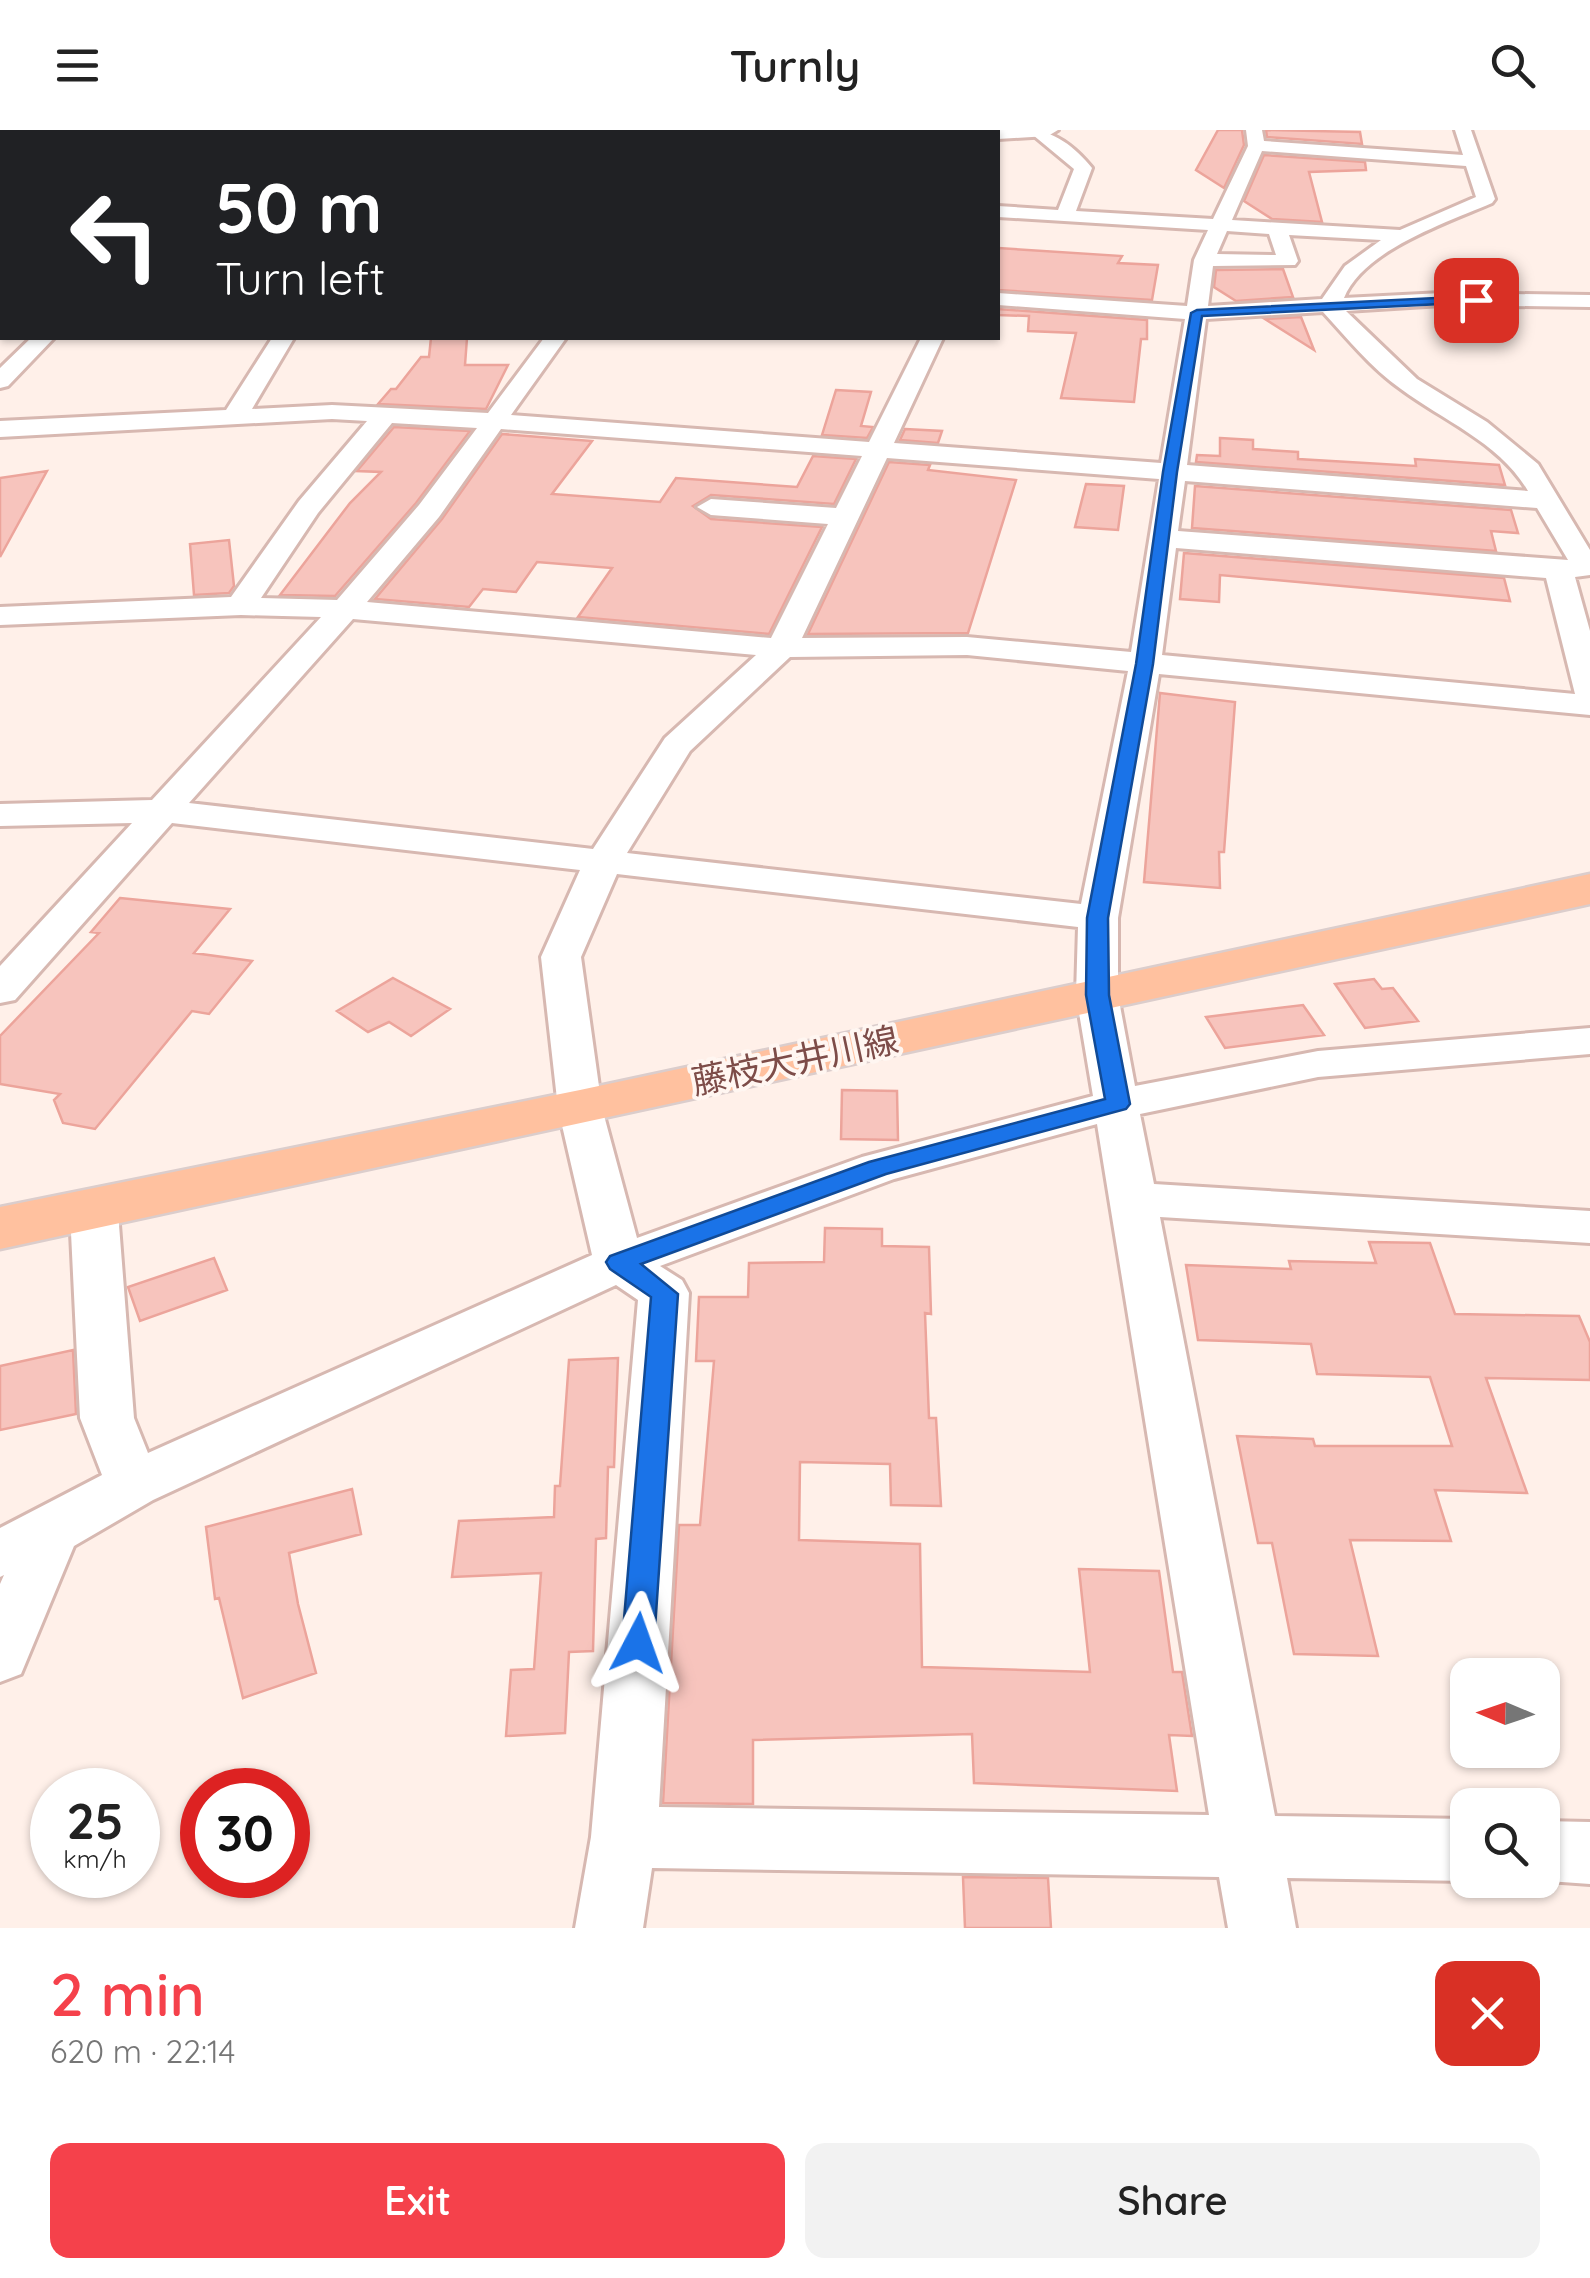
<!DOCTYPE html>
<html lang="en">
<head>
<meta charset="utf-8">
<style>
  :root { --surface:#fff; --page:#f2f2f2; --text:#222; --muted:#767676; --accent:#f5414b }
  body { margin:0; font-family:Quicksand,"Noto Sans JP",sans-serif; background:var(--page); color:var(--text); height:100vh; display:flex; flex-direction:column; font-size:38px; white-space:nowrap }
  * { box-sizing:border-box; margin:0 }
  p { font-size:32px; color:var(--muted) }
  .icon { flex:none; width:55px; height:55px; fill:none; stroke:currentColor; stroke-width:2; stroke-linecap:round; stroke-linejoin:round }
  .map { position:relative; height:1798px; overflow:hidden }
  .panel { display:flex; flex-direction:column; background:var(--surface); flex:1 }
  .panel>* { flex:none }
  .top-card { position:absolute; left:0px; top:0px; width:1000px; height:210px; box-shadow:0 2px 8px #0004; background:#202124; color:#fff; overflow:hidden }
  .needle { width:65px; rotate:272deg }
  .controls { position:absolute; left:1450px; top:1528px; display:grid; gap:20px }
  .controls a { display:grid; place-items:center; width:110px; height:110px; border-radius:20px; background:var(--surface); box-shadow:0 2px 8px #0004; font-size:50px }
  .speed { position:absolute; left:30px; top:1638px; display:flex; gap:20px; font-size:50px; font-weight:700; text-align:center }
  .speed>* { display:grid; place-content:center; width:130px; height:130px; border-radius:50%; background:var(--surface); box-shadow:0 2px 8px #0004; line-height:1 }
  .speed small { font-size:25px; font-weight:400 }
  .speed .limit { border:15px solid #d22; background:#fff; color:#111 }
  .pin { position:absolute; display:grid; place-items:center; width:85px; height:85px; color:#fff; margin:-42px; border-radius:20px; box-shadow:0 5px 15px #0006 }
  .me { position:absolute; width:110px; margin:-55px; rotate:4deg; stroke-linejoin:round; filter:drop-shadow(0 0 8px #0008) }
  .turn { display:flex; align-items:center; gap:35px; height:210px; padding:0 50px; font-size:45px }
  .turn .icon { width:130px; height:130px; stroke-width:2.5 }
  .turn b { display:block; font-size:70px; line-height:85px }
  .round { display:grid; place-items:center; flex:none; width:105px; height:105px; border-radius:20px; background:var(--page) }
  .overview { display:flex; align-items:center; justify-content:space-between; height:170px; padding:0 50px }
  h1 { font-size:60px; font-weight:600; line-height:75px; color:var(--accent) }
  .cta { display:flex; gap:20px; margin-top:auto; padding:20px 50px }
  .cta a { flex:1; height:115px; border-radius:20px; background:var(--accent); color:#fff; font-size:40px; font-weight:600; line-height:115px; text-align:center }
  .cta a+a { background:var(--page); color:var(--text) }
  header { display:flex; justify-content:space-between; align-items:center; height:130px; padding:0 50px; background:var(--surface); font-size:45px; font-weight:600 }
  .map>svg:first-child { display:block }
  .lines { fill:none; stroke-linecap:round; stroke-linejoin:round }
  .stream { stroke:#9fdfd7; stroke-width:12 }
  .building { fill:#f7c4bd; stroke:#eca49b; stroke-width:2.5 }
  .minor-casing { stroke:#d7b8b1; stroke-width:6 }
  .tertiary-casing { stroke:#d7b8b1; stroke-width:6 }
  .primary-casing { stroke:#dbcdcc; stroke-width:5 }
  .minor { fill:#fff; fill-rule:evenodd }
  .tertiary { fill:#fff; fill-rule:evenodd }
  .primary { fill:#ffc19f; fill-rule:evenodd }
  .route { fill:#1a73e8; stroke:#114b97; stroke-width:2.5 }
  .labels { text-anchor:middle; stroke-width:8; stroke-linejoin:round; paint-order:stroke }
  .street-label { font-size:35px; fill:#7d4c48; stroke:#fff6f1 }
</style>
</head>
<body>
<header><svg class="icon" aria-label="menu" viewBox="0 0 24 24"><path d="M4 6h16M4 12h16M4 18h16"/></svg>Turnly<svg class="icon" aria-label="search" viewBox="0 0 24 24"><circle cx="10" cy="10" r="6"/><path d="M15 15l6 6"/></svg></header>
<div class="map">
<svg width="1590" height="1798" viewBox="0 0 1590 1798">
  <rect width="100%" height="100%" fill="#fff0e9"/>
  <g class="lines">
    <path class="stream" d="M235 2 237 0"/>
  </g>
  <path class="building" d="M1218 0H1242L1244 15 1224 58 1196 40Z
    M1266 0 1360 2 1362 14 1267 7Z
    M1264 25 1365 32 1366 40 1309 42 1322 92 1272 89 1244 71Z
    M998 118 1122 126 1118 133 1158 135 1152 170 998 160Z
    M1283 139 1293 167 1236 171 1214 157 1216 140Z
    M998 179 1147 190V209H1141L1134 272 1061 268 1076 203 1028 201 1029 186 998 185Z
    M1301 187 1314 220 1265 189Z
    M431 208H467L465 235H508L486 279 378 274 391 259H396L421 227H429Z
    M836 260 871 262 861 296 873 297 867 308 822 305Z
    M394 297 470 301 416 373 335 466 280 465 350 373 381 342 357 341Z
    M905 299 942 301 938 313 900 310Z
    M502 304 592 311 552 364 660 372 676 348 797 357 813 326 856 329 834 374 711 365 693 376 711 389 822 397 769 504 578 487 612 438 537 432 516 462 483 459 469 477 375 469 442 389Z
    M1220 308 1253 310V319L1298 322V329L1416 336 1415 329 1499 335 1505 355 1196 332 1197 325 1220 326Z
    M889 332 930 335 928 340 1016 350 968 503 808 504Z
    M47 341 0 427V348Z
    M1086 354 1124 356 1118 400 1075 397Z
    M1195 356 1511 380 1518 403 1491 401 1496 421 1192 398Z
    M229 410 234 456 229 463 194 465 190 414Z
    M1184 423 1504 448 1510 471 1220 445 1219 472 1180 469Z
    M1160 563 1235 572 1224 722H1219L1220 758 1144 752Z
    M120 768 230 779 194 823 252 831 209 884 192 881 95 999 63 993 54 970 60 964 0 954V906L99 803 91 802Z
    M393 848 450 879 411 906 389 892 368 902 337 881Z
    M1374 849 1382 859 1393 858 1418 891 1365 898 1335 854Z
    M1303 875 1324 905 1225 918 1206 887Z
    M842 960 897 961 898 1010 841 1009Z
    M825 1098 882 1099V1116L929 1117 931 1184 925 1183 929 1288H936L941 1376 891 1375 890 1334 800 1332 799 1410 920 1414 922 1537 1090 1542 1079 1439 1159 1441 1173 1542H1182L1192 1606 1169 1605 1177 1661 974 1653 972 1604 753 1610V1674L663 1673 679 1395H700L714 1231H696L699 1167H748L749 1133 824 1132Z
    M1369 1112 1430 1113 1455 1184 1579 1186 1590 1212V1250L1486 1248 1527 1363 1435 1360 1451 1411 1350 1410 1378 1526 1294 1524 1272 1413H1258L1237 1306 1313 1309 1315 1316H1452L1430 1247 1317 1244 1311 1214 1198 1210 1186 1135 1291 1139 1289 1131 1376 1133Z
    M214 1128 227 1160 140 1191 128 1157Z
    M73 1220 76 1284 0 1300V1236Z
    M618 1228 614 1337H608L606 1408 596 1409 593 1521 569 1522 565 1603 506 1606 511 1540 534 1539 541 1443 452 1447 459 1391 554 1387 555 1356H560L569 1230Z
    M352 1359 361 1404 289 1423 298 1474 316 1543 243 1568 219 1468 215 1469 206 1397Z
    M963 1747 1048 1748 1051 1798H965Z"/>
  <g class="lines">
    <g class="minor-casing">
      <path id="minor" d="M1027 0C1054 0 1075 17 1092 38L1076 81 1213 89 1248 16 1246 0H1262L1264 11 1463 25 1455 0H1471L1495 69 1492 73C1448 92 1363 120 1344 168L1442 163 1590 165V177L1442 175 1346 181 1417 249 1487 292 1538 334 1590 420V445L1575 447 1590 501V585L1159 544 1118 788V865L1135 956 1318 921 1590 898V924L1318 947 1140 984 1154 1054 1590 1081V1113L1160 1087 1275 1686 1468 1689V1750H1471L1468 1751 1287 1748 1296 1798H1228L1219 1747 652 1738 643 1798H575L591 1707 638 1170 616 1155 153 1370 74 1416 21 1544 0 1552V1454L4 1445 0 1447V1398L102 1345 80 1288 70 1082 77 1071 94 1066 111 1071 118 1082 134 1288 148 1323 592 1125 558 978 541 827 580 740 172 693 15 870 0 873V836L132 693 0 696V674L152 670 321 487 241 485 0 495V477L231 467 299 371 367 291 332 289 0 307V291L226 280 272 208H294L252 279 332 275 488 283 544 208H566L511 285 869 312 921 208H943L894 313 1161 333 1185 189 998 175V163L1187 176 1194 130 1208 100 998 87V76L1058 80 1074 39ZM1262 21 1466 36 1476 67 1400 100 1232 90ZM1227 101 1269 104 1276 125 1217 124ZM1289 105 1381 110 1345 136 1322 169 1208 176 1213 136 1295 135 1298 131ZM1323 182C1348 209 1371 238 1401 259 1444 291 1500 313 1528 361L1187 335 1206 189ZM392 293 477 298 419 375 337 470 261 468 318 383ZM501 299 862 326 836 378 711 369 697 377 711 385 828 394 771 508 367 472 439 387ZM887 328 1159 349 1131 522 967 507 802 508ZM1185 351 1537 378 1568 430 1178 401ZM1176 418 1546 448 1575 564 1162 525ZM353 489 756 525 665 608 593 719 189 673ZM967 525 1128 541 1081 774 627 723 690 621 790 527ZM617 744 1078 797 1076 865 1093 966 862 1027 637 1108 602 978 581 827ZM1097 994 1209 1685 659 1677 689 1163 682 1150 660 1136 894 1049Z
        M0 13H2V23H0Z
        M31 208H54L8 256 0 258V238Z
        M1542 1691 1590 1692V1754L1534 1750H1542Z"/>
    </g>
    <g class="tertiary-casing">
      <path id="tertiary" d="M990 0H1058L1048 6 998 9V2H988Z
        M0 73H2V87H0Z"/>
    </g>
    <g class="primary-casing">
      <path id="primary" d="M1590 744V774L0 1119V1077L580 960Z"/>
    </g>
    <use href="#minor" class="minor"/>
    <use href="#tertiary" class="tertiary"/>
    <use href="#primary" class="primary"/>
  </g>
  <path class="route" d="M1476 166 1480 172 1202 186 1177 342 1153 534 1108 788 1109 865 1130 974 1126 979 886 1044 641 1134 678 1164 654 1513 650 1523 638 1527 627 1523 622 1513 651 1167 610 1139 606 1132 610 1126 869 1032 1105 969 1086 865 1087 788 1136 534 1163 342 1191 183 1197 180Z"/>
  <g class="labels">
    <g class="street-label">
      <text transform="translate(795 931) rotate(-12)" y="12">藤枝大井川線</text>
    </g>
  </g>
</svg>
<div class="controls">
<a><svg class="needle" viewBox="-14 -14 28 28"><path d="M0-13l5 13h-10z" fill="#e53935"/><path d="M0 13l5-13h-10z" fill="#767676"/></svg></a>
<a><svg class="icon" aria-label="search" viewBox="0 0 24 24"><circle cx="10" cy="10" r="6"/><path d="M15 15l6 6"/></svg></a>
</div>
<div class="speed"><div>25<small>km/h</small></div><div class="limit">30</div></div>
<div class="pin" style="left:1476px;top:170px;background:#d93025"><svg class="icon" aria-label="arrive" viewBox="0 0 24 24"><path d="M6 21V4h12l-3 4 3 4H6"/></svg></div>
<svg class="me" style="left:638px;top:1513px" viewBox="-20 -20 40 40"><path d="M0-17L14 15 0 8-14 15z" fill="#1a73e8" stroke="#fff" stroke-width="4"/></svg>
<div class="top-card">
<div class="turn"><svg class="icon" aria-label="left" viewBox="0 0 24 24"><path d="M17 20v-9H6M10 6l-5 5 5 5"/></svg><div><b>50 m</b>Turn left</div></div>
</div>
</div>
<section class="panel">
<div class="overview"><div><h1>2 min</h1><p>620 m · 22:14</p></div><a class="round" style="background:#d93025;color:#fff"><svg class="icon" aria-label="close" viewBox="0 0 24 24"><path d="M6 6l12 12M18 6L6 18"/></svg></a></div>
<div class="cta"><a>Exit</a><a>Share</a></div>
</section>
</body>
</html>
